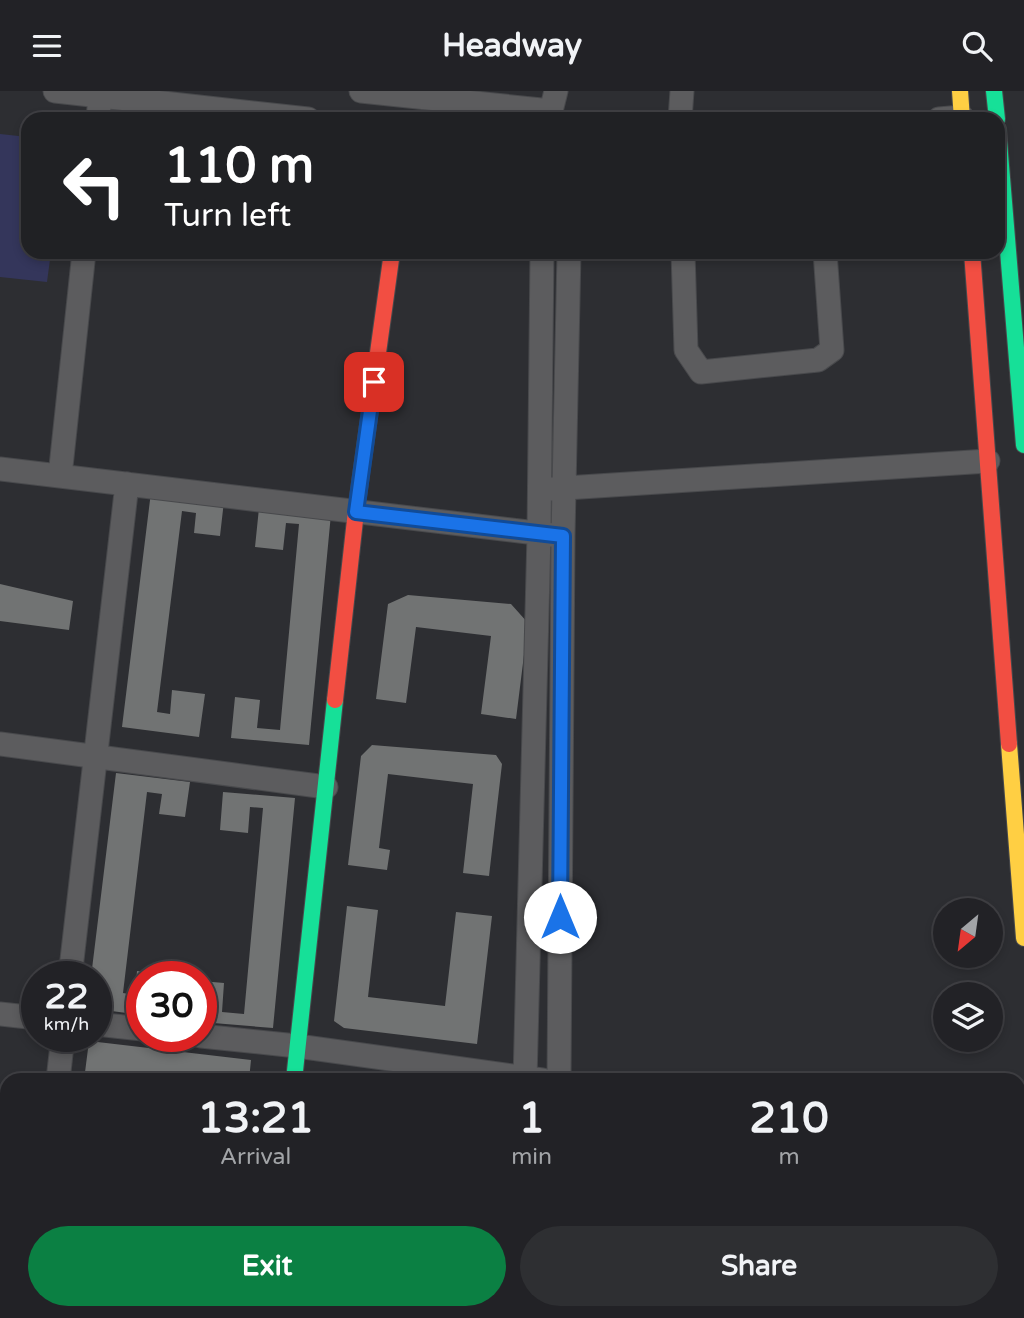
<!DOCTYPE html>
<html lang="en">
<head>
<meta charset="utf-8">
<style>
  :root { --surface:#222226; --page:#2e2f32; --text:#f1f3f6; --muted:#a2a4a7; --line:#3f3f43; --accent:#0b8043 }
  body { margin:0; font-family:"Varela Round",sans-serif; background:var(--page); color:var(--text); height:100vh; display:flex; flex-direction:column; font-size:26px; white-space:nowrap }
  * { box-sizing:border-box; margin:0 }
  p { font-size:23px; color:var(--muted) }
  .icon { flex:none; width:38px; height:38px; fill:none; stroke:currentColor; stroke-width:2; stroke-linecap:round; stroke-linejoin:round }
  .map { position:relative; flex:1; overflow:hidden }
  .panel { position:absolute; left:0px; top:982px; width:1026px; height:247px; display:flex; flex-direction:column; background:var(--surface); border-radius:21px 21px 0 0; box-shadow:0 4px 10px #0003,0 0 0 2px var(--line) }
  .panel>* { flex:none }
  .banner { position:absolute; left:21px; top:21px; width:984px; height:147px; border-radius:21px; box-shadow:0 4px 10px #0003,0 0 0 2px var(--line); background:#202124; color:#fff; overflow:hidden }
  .needle { width:46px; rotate:209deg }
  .buttons { position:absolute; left:933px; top:807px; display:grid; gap:14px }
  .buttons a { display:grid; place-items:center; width:70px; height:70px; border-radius:50%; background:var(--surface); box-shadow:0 4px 10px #0003,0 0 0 2px var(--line); font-size:35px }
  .speed { position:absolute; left:21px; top:870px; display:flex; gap:14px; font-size:35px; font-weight:700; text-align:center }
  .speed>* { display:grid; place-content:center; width:91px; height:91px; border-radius:50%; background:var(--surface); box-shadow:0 4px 10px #0003,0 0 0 2px var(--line); line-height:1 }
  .speed small { font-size:18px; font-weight:400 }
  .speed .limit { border:10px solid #d22; background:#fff; color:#111 }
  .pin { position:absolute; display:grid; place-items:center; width:60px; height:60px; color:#fff; margin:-30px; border-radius:14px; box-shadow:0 4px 10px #0006 }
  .me { position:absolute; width:77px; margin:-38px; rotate:0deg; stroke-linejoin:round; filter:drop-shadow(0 0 5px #0008) }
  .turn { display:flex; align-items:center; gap:24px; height:147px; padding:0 28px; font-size:32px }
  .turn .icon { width:91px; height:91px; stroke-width:2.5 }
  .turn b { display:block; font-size:49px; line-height:60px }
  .eta { display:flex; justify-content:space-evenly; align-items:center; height:119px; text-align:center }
  .eta b { font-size:42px; font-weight:800; line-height:49px }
  .button { display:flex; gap:14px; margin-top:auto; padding:14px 28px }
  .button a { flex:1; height:80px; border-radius:42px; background:var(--accent); color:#fff; font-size:28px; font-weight:800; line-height:80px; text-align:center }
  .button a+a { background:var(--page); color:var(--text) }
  header { display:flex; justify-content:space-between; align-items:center; height:91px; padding:0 28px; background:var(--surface); font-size:32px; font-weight:800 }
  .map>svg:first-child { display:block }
  .green { fill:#34365b }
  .building { fill:#717373 }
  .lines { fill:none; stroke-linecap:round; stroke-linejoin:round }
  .street-casing { stroke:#48494c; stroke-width:25 }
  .fast-casing { stroke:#48494c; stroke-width:18 }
  .slow-casing { stroke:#48494c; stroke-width:18 }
  .jam-casing { stroke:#48494c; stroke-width:18 }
  .street { stroke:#5c5c5e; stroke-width:23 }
  .fast { stroke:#16e098; stroke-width:16 }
  .slow { stroke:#ffcf43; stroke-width:16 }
  .jam { stroke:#f24e42; stroke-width:16 }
  .route-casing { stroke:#114b97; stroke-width:18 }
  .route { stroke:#1a73e8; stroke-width:12 }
</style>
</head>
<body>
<header><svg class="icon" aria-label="menu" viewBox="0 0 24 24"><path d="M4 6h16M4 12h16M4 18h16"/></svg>Headway<svg class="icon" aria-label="search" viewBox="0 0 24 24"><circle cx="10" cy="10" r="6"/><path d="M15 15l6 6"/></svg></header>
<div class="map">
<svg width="1024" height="1227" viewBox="0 0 1024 1227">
  <rect width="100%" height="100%" fill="#2d2e32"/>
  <path class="green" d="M0 43 28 46V161H51L47 191 0 186Z
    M1019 1075H1021L1024 1129V1227H931L932 1222H1018Z
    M439 1222H501V1227H439Z"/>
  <path class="building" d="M151 401 224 410 220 445 194 442 196 422 182 420 157 621 170 623 172 599 205 603 199 646 122 636Z
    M259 417 331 423 309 654 231 647 235 606 260 609 257 637 280 639 299 433 286 432 283 459 255 456Z
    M0 493 73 510 69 539 0 530Z
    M408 504 511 513 528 532 516 628 481 623 491 545 416 536 406 612 376 608 388 513Z
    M372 654 496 664 502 673 489 785 463 782 473 693 388 683 379 757 390 759 387 779 348 774 361 665Z
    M116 682 190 691 185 726 159 723 162 703 147 701 123 902 135 904 137 880 170 884 142 886V924L96 918V886H91Z
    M223 701 295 707 273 937 201 931V890L224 892 222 921 244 923 263 717 250 716 248 742 220 739Z
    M347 815 378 819 368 906 445 915 456 821 492 825 477 953 344 937 334 930Z
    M89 950 251 969 249 989H178L105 980 103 989H84Z
    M286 1222H317L316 1227H285Z
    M396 1222H432L431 1227H395Z"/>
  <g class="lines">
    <g class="street-casing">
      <path id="street" d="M55 0 308 28
        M361 0 551 20
        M98 28 100 5
        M549 28 556 0
        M680 28 682 0
        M939 28 962 26
        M683 161 686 259 701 281 818 269 832 259 825 161
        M0 378 553 444
        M60 385 84 161
        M550 398 988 370
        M0 653 326 696
        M70 886 127 393
        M0 923 37 927
        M96 933 142 938
        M201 945 297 955 542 989
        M58 989 63 945
        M525 989 539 443 542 161
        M559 989 563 445 569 161
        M1018 1035H1024
        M561 1222V1227
        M28 1227 29 1222
        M268 1227 269 1222
        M523 1227V1222
        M910 1227V1222"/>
    </g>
    <g class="fast-casing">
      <path id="fast" d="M994 0 997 28
        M998 38 1024 354
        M294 989 335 609"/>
    </g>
    <g class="slow-casing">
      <path id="slow" d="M960 0 962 28
        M1009 653 1024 847"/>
    </g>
    <g class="jam-casing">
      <path id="jam" d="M972 161 1009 653
        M335 609 356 420 392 161"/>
    </g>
    <use href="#street" class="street"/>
    <use href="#fast" class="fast"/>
    <use href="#slow" class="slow"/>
    <use href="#jam" class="jam"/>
  </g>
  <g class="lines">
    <g class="route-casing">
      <path id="route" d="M374 291 356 421 563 445 560 826"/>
    </g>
    <use href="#route" class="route"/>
  </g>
</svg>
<div class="buttons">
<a><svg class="needle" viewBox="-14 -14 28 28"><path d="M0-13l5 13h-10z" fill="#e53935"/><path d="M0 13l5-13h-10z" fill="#a2a4a7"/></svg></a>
<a><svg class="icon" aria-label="layers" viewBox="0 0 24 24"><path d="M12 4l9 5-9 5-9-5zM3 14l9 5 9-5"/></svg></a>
</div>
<div class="speed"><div>22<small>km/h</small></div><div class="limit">30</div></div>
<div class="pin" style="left:374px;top:291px;background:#d93025"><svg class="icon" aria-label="arrive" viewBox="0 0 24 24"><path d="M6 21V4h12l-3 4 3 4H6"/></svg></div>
<svg class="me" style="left:560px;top:826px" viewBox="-20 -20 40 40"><circle r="19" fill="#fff"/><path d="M0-13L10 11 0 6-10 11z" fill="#1a73e8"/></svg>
<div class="banner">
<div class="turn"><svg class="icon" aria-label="left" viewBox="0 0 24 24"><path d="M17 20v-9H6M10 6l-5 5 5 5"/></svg><div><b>110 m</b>Turn left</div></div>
</div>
<section class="panel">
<div class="eta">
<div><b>13:21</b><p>Arrival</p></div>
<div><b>1</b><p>min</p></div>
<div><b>210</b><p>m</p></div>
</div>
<div class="button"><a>Exit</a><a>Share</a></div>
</section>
</div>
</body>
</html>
